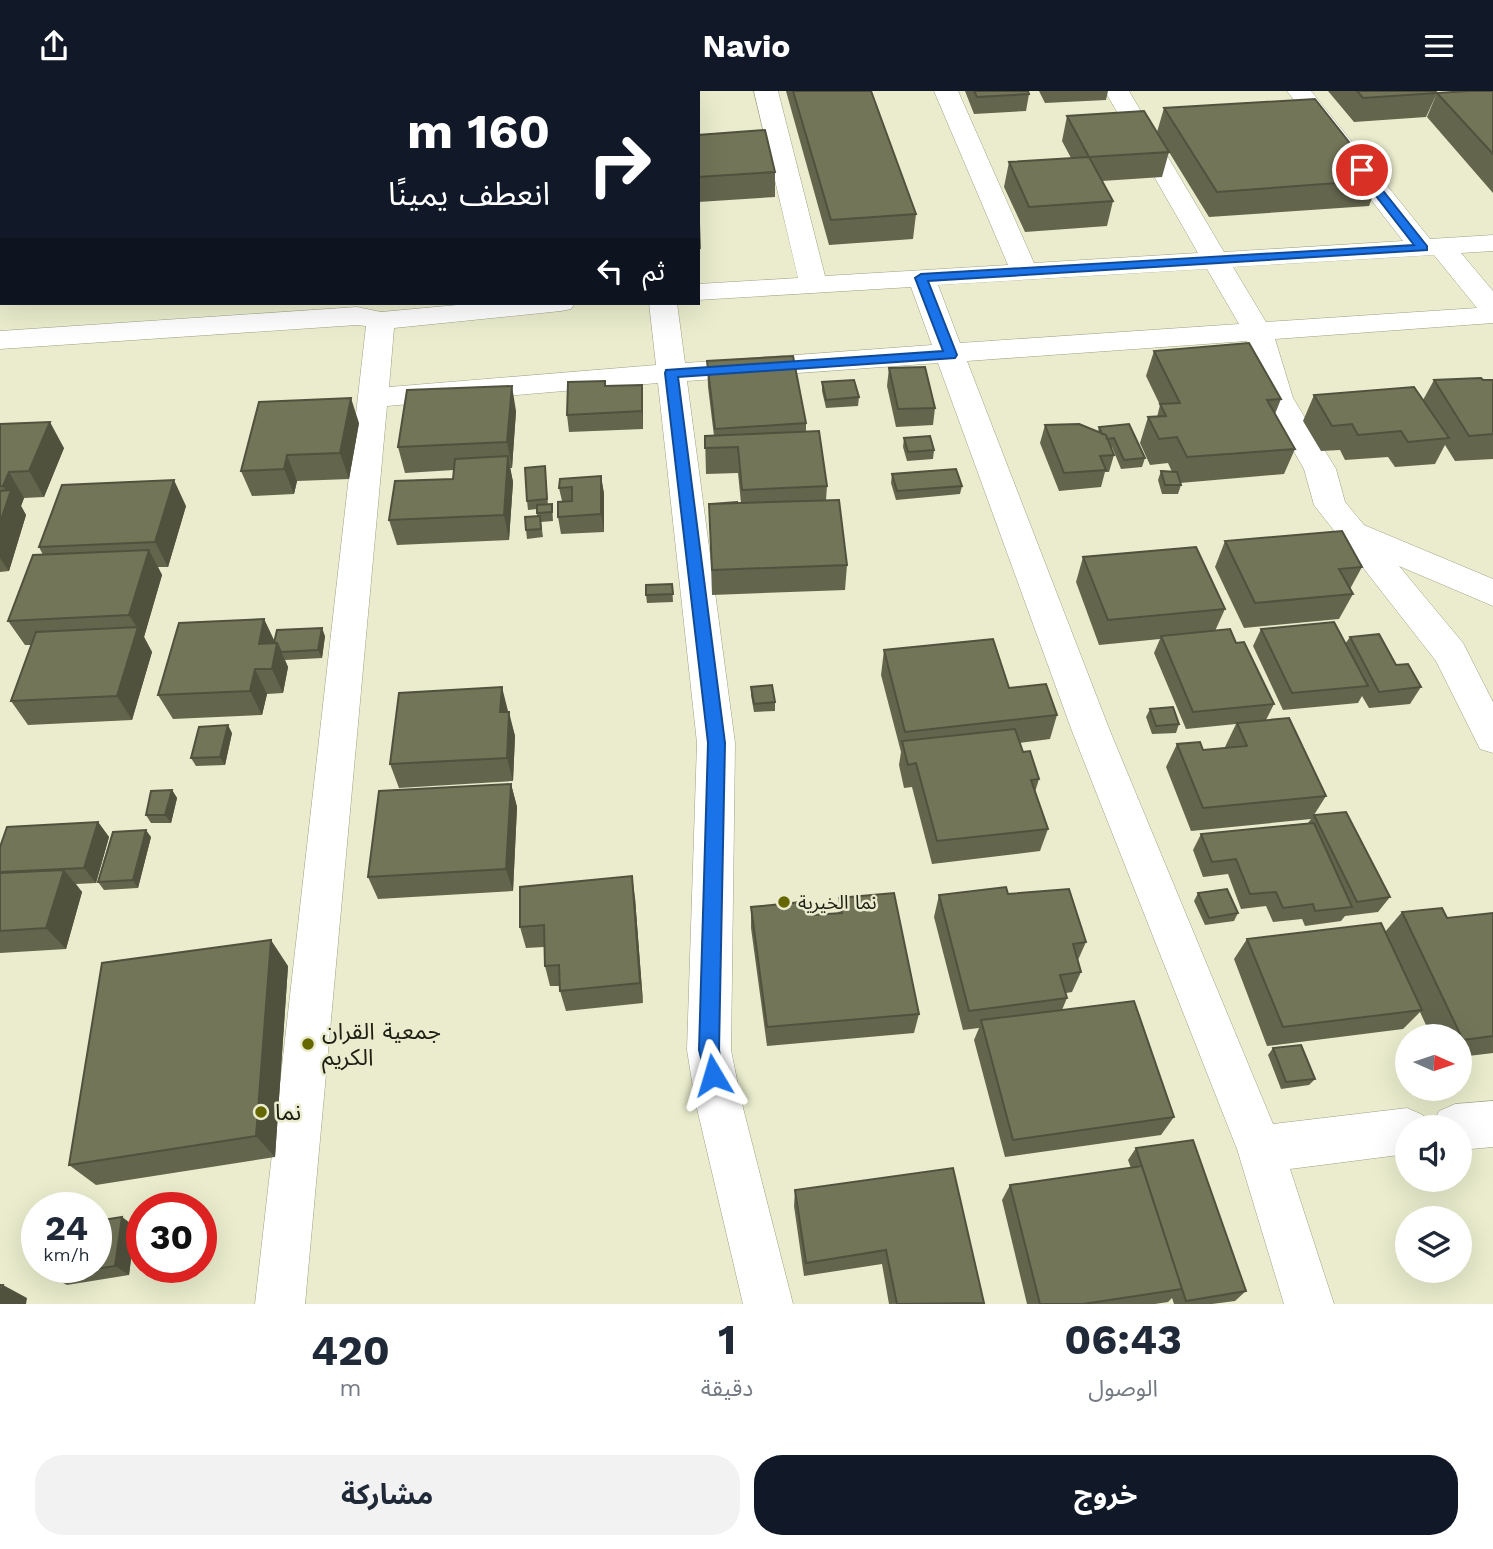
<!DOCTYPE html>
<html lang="ar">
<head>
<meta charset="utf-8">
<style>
  :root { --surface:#fff; --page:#f2f2f3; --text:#1f2937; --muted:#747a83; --accent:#111827 }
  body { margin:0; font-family:"Work Sans","Noto Sans Arabic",sans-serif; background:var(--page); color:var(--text); direction:rtl; height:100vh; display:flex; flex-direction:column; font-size:26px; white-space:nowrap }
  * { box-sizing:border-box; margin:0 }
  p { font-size:23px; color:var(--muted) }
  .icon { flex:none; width:38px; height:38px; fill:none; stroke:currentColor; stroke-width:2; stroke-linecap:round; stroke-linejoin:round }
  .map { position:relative; height:1213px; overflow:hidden; direction:ltr }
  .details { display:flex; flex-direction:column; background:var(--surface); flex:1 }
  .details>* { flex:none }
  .top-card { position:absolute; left:0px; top:0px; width:700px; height:214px; box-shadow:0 7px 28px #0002; direction:rtl; background:#111827; color:#fff; overflow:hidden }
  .needle { width:46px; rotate:93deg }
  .controls { position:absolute; left:1395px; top:933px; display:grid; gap:14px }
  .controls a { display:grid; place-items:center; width:77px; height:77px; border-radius:50%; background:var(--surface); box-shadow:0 7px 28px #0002; font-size:35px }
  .speed { position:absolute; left:21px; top:1101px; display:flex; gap:14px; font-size:35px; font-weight:700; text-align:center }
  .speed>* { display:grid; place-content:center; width:91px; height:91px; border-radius:50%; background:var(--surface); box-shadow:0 7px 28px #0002; line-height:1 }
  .speed small { font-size:18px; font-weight:400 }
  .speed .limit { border:10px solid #d22; background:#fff; color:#111 }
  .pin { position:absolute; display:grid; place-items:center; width:60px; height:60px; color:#fff; margin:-30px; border:4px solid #fff; border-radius:50%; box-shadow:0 2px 7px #0007 }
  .me { position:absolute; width:77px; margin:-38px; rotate:353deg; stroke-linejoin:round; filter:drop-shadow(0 0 5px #0008) }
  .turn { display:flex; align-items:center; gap:24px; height:147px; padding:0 35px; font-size:32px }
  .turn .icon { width:91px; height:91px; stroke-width:2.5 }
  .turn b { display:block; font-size:49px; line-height:60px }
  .then { display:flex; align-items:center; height:66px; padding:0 35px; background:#0003; gap:14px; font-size:26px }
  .eta { display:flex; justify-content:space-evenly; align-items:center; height:119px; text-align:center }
  .eta b { font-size:42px; font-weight:700; line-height:49px }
  .cta { display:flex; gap:14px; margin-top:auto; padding:14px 35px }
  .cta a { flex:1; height:80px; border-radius:28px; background:var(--accent); color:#fff; font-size:28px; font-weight:700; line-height:80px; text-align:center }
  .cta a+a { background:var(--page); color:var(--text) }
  header { display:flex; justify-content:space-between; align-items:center; height:91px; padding:0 35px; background:var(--accent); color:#fff; font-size:32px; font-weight:700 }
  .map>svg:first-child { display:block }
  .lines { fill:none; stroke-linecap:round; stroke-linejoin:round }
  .minor-casing { stroke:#9ea183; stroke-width:1 }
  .minor { fill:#fff; fill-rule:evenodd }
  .wall { fill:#63654d }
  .shaded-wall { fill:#50523e }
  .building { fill:#737559; stroke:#50523e; stroke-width:2 }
  .route { fill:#1a73e8; stroke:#114b97; stroke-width:2 }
  .poi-dot { fill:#656702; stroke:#eaeccd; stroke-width:2.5 }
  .labels { text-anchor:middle; stroke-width:5; stroke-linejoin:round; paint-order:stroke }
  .poi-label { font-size:19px; fill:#1e1f14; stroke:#eaeccd; text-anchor:start }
  .near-poi-label { font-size:23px; fill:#1e1f14; stroke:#eaeccd; text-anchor:start }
</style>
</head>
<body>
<header><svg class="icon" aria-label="menu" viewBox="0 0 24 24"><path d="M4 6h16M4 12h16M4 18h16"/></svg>Navio<svg class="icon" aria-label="share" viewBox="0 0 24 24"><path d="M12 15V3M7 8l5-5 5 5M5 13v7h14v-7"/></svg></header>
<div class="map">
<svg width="1493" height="1213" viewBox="0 0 1493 1213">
  <rect width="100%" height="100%" fill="#eaeccd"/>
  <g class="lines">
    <g class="minor-casing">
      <path id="minor" d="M33 0H57L33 2Z
        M381 0H405V2H381Z
        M565 0H589V2H565Z
        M754 0H778L825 185 1008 174 934 0H958L1034 172 1198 162 1105 0H1129L1224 161 1403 150 1287 0H1311L1430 148 1493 144V160L1461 162 1493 200V232L1275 248 1293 307 1336 378 1345 411 1364 434 1493 488V515L1399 475 1463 552 1493 611V662L1480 658 1436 570 1314 414 1304 378 1263 307 1247 250 967 270 1110 640 1273 1033 1407 1017 1423 1024 1429 1036H1407V1063L1290 1078 1334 1213H1284L1237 1058 1072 640 938 272 687 290 735 652 731 959 741 1009 793 1213H743L695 1009 687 959 697 652 658 292 387 315 305 1213H255L366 235 357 234 0 258V240L357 216 381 221 479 212H575L571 218 561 220 394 237 389 296 656 274 649 212H677L685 272 932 254 911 196 698 209V193L798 187ZM1434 164 1477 217 1266 231 1233 176ZM1207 178 1239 233 960 252 938 194Z
        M1493 1010V1056L1460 1059V1036H1432L1439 1020 1455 1013Z"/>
    </g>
    <use href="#minor" class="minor"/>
  </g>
  <path class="wall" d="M786 0H871L916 123 913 148 829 154Z
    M965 0H1028L1029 3 1026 20 974 23Z
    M1039 0H1108L1106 9 1045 12Z
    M1328 0H1435L1437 2 1426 26 1354 31Z
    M1493 0V102L1427 26 1437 2Z
    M1164 17 1379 89 1369 115 1209 126 1169 61 1162 86 1102 90 1113 110 1107 135 1025 141 1004 96 1009 71 1071 67 1062 50 1067 25 1157 41Z
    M698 44 775 81V106L698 111Z
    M2 47V207L0 208V51Z
    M698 124 700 132 701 158H698Z
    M1154 260 1281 308 1275 323 1295 358 1284 383 1180 392 1181 394 1178 403H1162L1158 389 1161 380 1172 381 1168 372 1150 374 1140 352 1148 326H1157L1160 314 1146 285Z
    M707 270 806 332V341L827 395 826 409 847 474 845 499 712 504 709 413 741 412 738 382 706 383 705 345H714L708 296Z
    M889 277 935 317 933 334 896 336 887 295Z
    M1434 289H1493V368L1455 370 1445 354 1435 373 1395 376 1388 366 1345 369 1340 359 1321 360 1303 330 1314 304 1423 309Z
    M605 290 606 295 643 311V338L569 341 567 324Z
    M822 291 859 306 858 315 826 317 822 300Z
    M516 320 512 377H510L513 391 509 449 397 454 389 429 453 388 454 379 405 382 398 356Z
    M359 332 349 388 297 390 294 403 252 405 241 380Z
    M0 333 64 357 44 406 24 407 21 415 26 424 9 480 0 481Z
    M1045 334 1098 341 1099 336 1145 367 1142 376 1121 378 1112 356H1111L1114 364 1109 381H1105L1101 396 1059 400 1040 352Z
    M904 347 934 359 933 368 907 370 903 356Z
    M545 375 548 414 552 413 553 430 541 431 543 446 527 448 526 439 537 425V418L528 419 527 410Z
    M892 383 962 395 960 403 896 409 891 392Z
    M601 385 604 403V441L561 443 558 426 562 410 559 397Z
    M186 415 168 476H158L162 484 144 546 152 561 132 629 28 634 11 610 31 554H25L8 530 43 464 39 456Z
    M1225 450 1362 476 1350 498 1353 503 1339 528 1244 537 1215 476Z
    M1083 466 1225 518 1215 540 1236 552 1274 613 1266 629 1326 705 1314 724 1390 806 1378 821 1345 825 1341 830 1305 835 1302 828 1273 831 1266 815 1241 818 1228 783 1203 786 1193 759 1201 743 1308 732 1311 728 1191 740 1166 676 1177 653 1203 659 1226 657 1225 656 1236 633 1186 638 1154 562 1160 548 1099 554 1076 491Z
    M672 493 673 511 647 512 646 504Z
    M264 528 275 551 325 545 322 567 285 569 288 576 283 602 267 603 262 624 173 628 158 604Z
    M1261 538 1345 553 1350 546 1396 574 1421 596 1410 613 1369 617 1362 605 1358 612 1283 619 1253 555Z
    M884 559 1009 597 1057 624 1050 648 1019 652 1023 661 1039 688 1035 701 1048 738 1040 760 932 773 912 696 904 697 899 674 901 661 881 584Z
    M751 596 775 611V620L754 621 751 604Z
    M1150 618 1179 633 1176 642 1152 643 1146 626Z
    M508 621 515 645 513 690 399 697 390 673Z
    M232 642 225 674 196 675 191 667Z
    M511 693 517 716 513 800 378 808 368 786Z
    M172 699 177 707 171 732H151L146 724Z
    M98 731 109 746 96 792 76 793 82 801 66 858 0 862V756Z
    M151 746 138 797 104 799 98 791Z
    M1198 802 1238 822 1234 830 1205 834 1194 810Z
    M1008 803 1086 851 1078 869 1081 881 1072 901 1066 902 1067 907 1062 919 1174 1026 1161 1044 1005 1066 974 949 979 937 963 939 934 826 939 804Z
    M635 807 643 912 566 920 560 900V895H550L545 875 544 856 526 857 520 836Z
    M839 807 919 923 914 942 767 955 751 837V816L812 824 838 822Z
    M1402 821 1447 827 1493 822V962L1460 966V945H1431L1420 921 1403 938 1267 955 1234 868 1247 848 1385 841Z
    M288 875 275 1066 96 1094 69 1074Z
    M1273 957 1315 988 1309 994 1281 998 1268 964Z
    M1136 1057 1246 1200 1235 1210 1212 1213H1174L1172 1207 1168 1211 1155 1213H1027L1002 1109 1010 1094 1131 1077 1128 1069Z
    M795 1099 984 1212 889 1213 882 1173 804 1185 794 1115Z
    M122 1126 135 1136 129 1184 67 1194 51 1185Z"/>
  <path class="shaded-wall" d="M642 294 643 311V338L642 320Z
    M512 295 516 320 512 377 507 351Z
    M351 307 359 332 349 388 340 362Z
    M50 331 64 357 44 406 29 380Z
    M287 364 297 390 294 403 284 378Z
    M508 365 513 391 509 449 504 424Z
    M9 381 24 407 21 415 26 424 9 480 0 467V432L9 405 3 395Z
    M601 385 604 403V441L601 423Z
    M174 389 186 415 168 476 155 451Z
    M149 459 162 484 144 546 152 561 132 629 117 605 138 538 129 524Z
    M264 528 275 552 259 553Z
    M322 537 325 545 322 567 318 559Z
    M277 552 288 576 283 602 272 578Z
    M255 578 267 603 262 624 250 600Z
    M502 596 508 620 506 645 500 621Z
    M509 621 515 645 513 690 507 667Z
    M228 634 232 642 225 674 220 666Z
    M511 693 517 716 513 800 506 778Z
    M172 699 177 707 171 732 165 724Z
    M98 731 109 746 96 792 84 777Z
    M146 739 151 746 138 797 133 789Z
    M64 779 82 801 66 858 46 837Z
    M632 785 635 807 643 912 640 892Z
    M271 849 288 875 275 1066 256 1045Z
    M122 1126 135 1136 129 1184 115 1175Z
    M3 1194 27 1207 26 1213H0V1205Z"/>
  <path class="building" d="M203 0H281V2H203Z
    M396 0H551V2H396Z
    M793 0H871L916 123 831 129Z
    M974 0H1028L1029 3 977 6Z
    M1357 0H1435L1437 2 1363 7Z
    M1468 0H1493V63L1437 2Z
    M1315 8 1379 89 1217 101 1164 17Z
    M1144 20 1169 61 1089 66 1067 25Z
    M765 39 775 81 698 86V44Z
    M2 47V181H0V51Z
    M1089 66 1113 110 1029 116 1009 71Z
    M1249 252 1281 308 1267 309 1295 358 1187 366 1177 346 1159 348 1148 326 1166 325 1160 313 1180 312 1154 260Z
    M793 265 806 332 715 338 707 270Z
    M925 276 935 317 898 318 889 277Z
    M1481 287 1483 289H1493V343L1469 345 1434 289Z
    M854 289 859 306 826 309 822 291Z
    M605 290V295L642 294V320L567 324 568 291Z
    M512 295 507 351 398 356 407 299Z
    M1414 296 1449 347 1408 351 1401 340 1358 344 1352 333 1332 335 1314 304Z
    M351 307 340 362 287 364 284 378 241 380 259 311Z
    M50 331 29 380 9 381 3 395H0V333Z
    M1079 333 1106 344 1114 364 1100 365 1106 379 1064 382 1045 334Z
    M1129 333 1145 367 1124 369 1114 347 1107 348 1106 344 1102 343 1099 336Z
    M819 340 827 395 742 399 738 356 705 357V345Z
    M930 345 934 359 908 361 904 347Z
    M508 365 504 424 389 429 395 390 453 388 455 368Z
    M545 375 547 408 527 410 525 377Z
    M956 378 962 395 897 400 892 383Z
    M1161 380 1177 381 1181 394H1165Z
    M601 385V423L558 426V411L572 410V396L559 397 560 388Z
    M174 389 155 451 39 456 62 394Z
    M11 399 0 432V400Z
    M839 409 847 474 712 479 709 413Z
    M737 411V412L711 413Z
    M552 413V421L537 422V414Z
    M540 425 541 438 526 439 525 426Z
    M1342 440 1362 476 1339 478 1353 503 1255 512 1225 450Z
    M1196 456 1225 518 1108 529 1083 466Z
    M149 459 129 524 8 530 33 464Z
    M672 493 673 503 646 504V494Z
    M264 528 259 553 277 552 272 578H255L250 600 158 604 179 532Z
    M1334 531 1368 595 1292 602 1261 538Z
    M138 536 117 605 11 610 36 541Z
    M322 537 318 559 281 561 277 552H274L277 539Z
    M1230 538 1236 552 1244 551 1274 613 1193 621 1161 545Z
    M1379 543 1396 574 1408 573 1421 596 1379 601 1350 546Z
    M993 548 1009 597 1046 593 1057 624 905 641 884 559Z
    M772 594 775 611 754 613 751 596Z
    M502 596 500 621H509L507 667 390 673 399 602Z
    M1173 616 1179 633 1156 635 1150 618Z
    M1289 627 1326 705 1203 717 1177 653 1200 651 1203 659 1247 655 1237 632Z
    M228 634 220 666 191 667 199 636Z
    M1015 638 1023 661 1030 660 1039 688 1031 689 1048 738 937 750 916 672 908 674 902 650Z
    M511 693 506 778 368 786 379 700Z
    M172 699 165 724H146L151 700Z
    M1346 721 1390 806 1357 811 1314 724Z
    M98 731 84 777 0 781V756L7 736Z
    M1314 732 1352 816 1315 820 1313 813 1283 817 1276 801 1250 803 1236 768 1212 771 1201 743Z
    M146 739 133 789 98 791 113 741Z
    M64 779 46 837 0 840V782Z
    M632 785 640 892 560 900 559 874 545 875 544 834 520 836V796Z
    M1006 796 1008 803 1069 798 1086 851 1073 853 1081 881 1060 884 1067 907 969 920 939 804Z
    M1227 798 1238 822 1209 827 1198 802Z
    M894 802 919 923 767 936 751 816 810 810 812 824 842 822 839 807Z
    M1442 817 1447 827 1493 822V945L1463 949 1402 821Z
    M1381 832 1422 919 1283 936 1247 848Z
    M271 849 256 1045 69 1074 102 872Z
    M1134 910 1174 1026 1013 1049 981 929Z
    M1301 954 1315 988 1286 991 1273 957Z
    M1193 1049 1246 1200 1186 1210 1136 1057Z
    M1142 1075 1182 1198 1083 1213H1040L1010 1094Z
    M953 1077 984 1212 897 1213 886 1159 806 1172 795 1099Z
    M122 1126 115 1175 51 1185 53 1176H96V1130Z
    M0 1194H3L0 1205Z"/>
  <path class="route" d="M1362 76 1365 77 1427 155V159L928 190 957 264 955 267 678 286 725 652 719 959 723 984 720 991 713 994 707 991 699 959 708 652 665 282 666 279 943 260 915 187 921 183 1414 154 1356 79Z"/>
  <g class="poi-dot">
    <circle cx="784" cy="811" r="7"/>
    <circle cx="308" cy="953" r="7"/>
    <circle cx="261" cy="1021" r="7"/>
  </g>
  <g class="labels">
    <g class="poi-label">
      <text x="798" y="818">نما الخيرية</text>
    </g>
    <g class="near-poi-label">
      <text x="322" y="948">جمعية القران<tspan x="322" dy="26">الكريم</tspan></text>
      <text x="275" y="1029">نما</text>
    </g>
  </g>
</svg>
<div class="controls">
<a><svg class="needle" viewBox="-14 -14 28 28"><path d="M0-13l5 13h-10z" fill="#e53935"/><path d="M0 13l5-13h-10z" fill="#747a83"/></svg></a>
<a><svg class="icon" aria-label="sound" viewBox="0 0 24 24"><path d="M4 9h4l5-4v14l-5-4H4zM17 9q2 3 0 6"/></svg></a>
<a><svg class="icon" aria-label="layers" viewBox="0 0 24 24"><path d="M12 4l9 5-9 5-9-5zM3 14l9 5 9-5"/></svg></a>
</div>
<div class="speed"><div>24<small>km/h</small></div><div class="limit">30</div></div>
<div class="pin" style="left:1362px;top:79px;background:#d93025"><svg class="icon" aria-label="arrive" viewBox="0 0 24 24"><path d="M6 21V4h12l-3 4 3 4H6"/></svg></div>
<svg class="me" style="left:713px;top:984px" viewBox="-20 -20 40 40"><path d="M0-17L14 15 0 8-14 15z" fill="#1a73e8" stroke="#fff" stroke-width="4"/></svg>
<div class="top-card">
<div class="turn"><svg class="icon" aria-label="right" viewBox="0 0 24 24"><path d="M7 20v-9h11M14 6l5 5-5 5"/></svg><div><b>160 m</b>انعطف يمينًا</div></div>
<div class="then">ثم<svg class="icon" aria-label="left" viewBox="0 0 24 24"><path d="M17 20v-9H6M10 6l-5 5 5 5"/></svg></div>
</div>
</div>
<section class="details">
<div class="eta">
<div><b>06:43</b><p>الوصول</p></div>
<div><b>1</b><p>دقيقة</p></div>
<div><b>420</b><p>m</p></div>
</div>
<div class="cta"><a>خروج</a><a>مشاركة</a></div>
</section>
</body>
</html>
